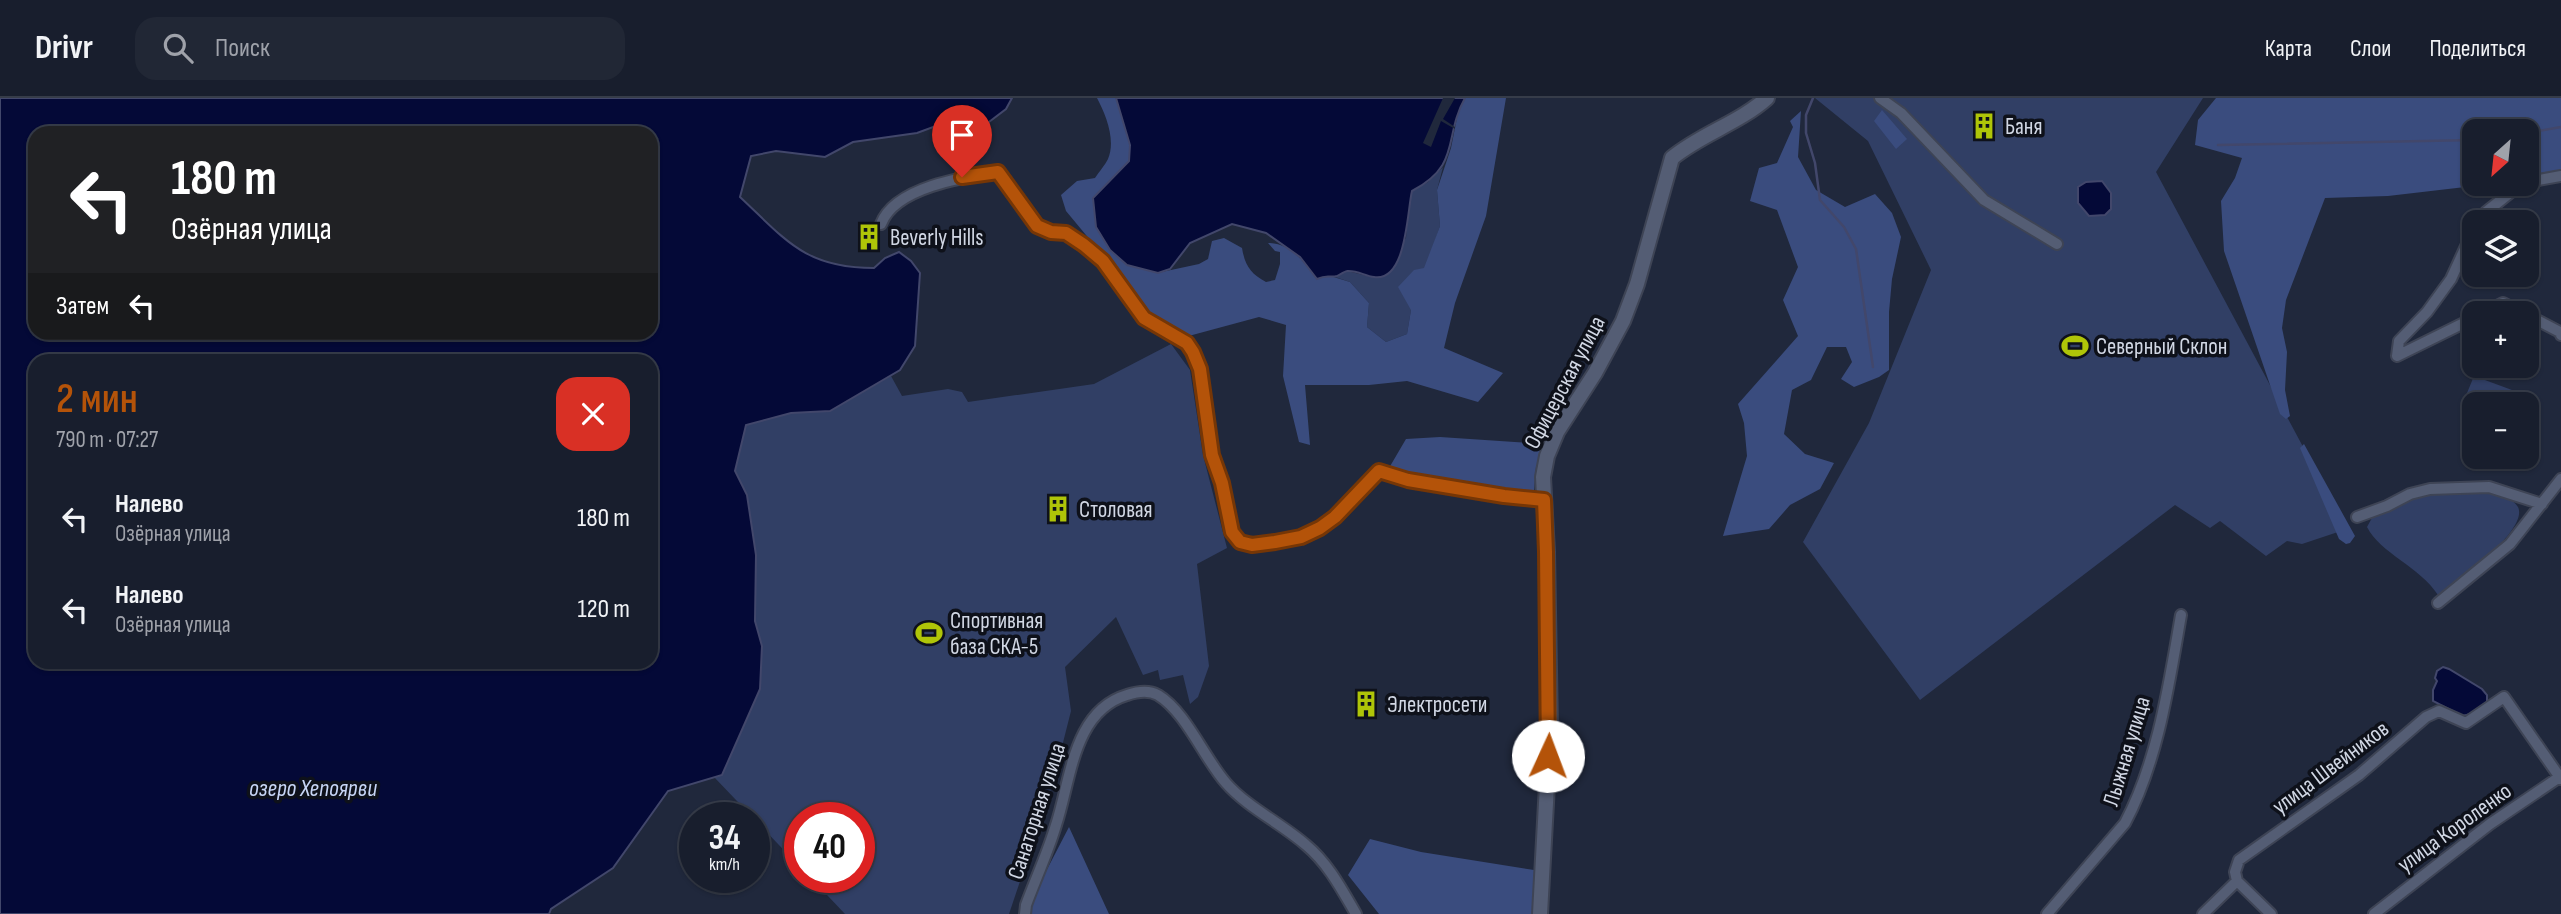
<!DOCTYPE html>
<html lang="ru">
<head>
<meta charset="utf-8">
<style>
  :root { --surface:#181e2d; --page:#212735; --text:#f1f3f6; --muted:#9fa2aa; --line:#363c49; --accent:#b45309 }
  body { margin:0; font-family:"Sofia Sans Condensed",sans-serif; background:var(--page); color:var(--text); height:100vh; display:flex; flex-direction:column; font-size:26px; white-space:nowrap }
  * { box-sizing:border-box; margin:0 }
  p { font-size:23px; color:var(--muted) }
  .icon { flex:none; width:38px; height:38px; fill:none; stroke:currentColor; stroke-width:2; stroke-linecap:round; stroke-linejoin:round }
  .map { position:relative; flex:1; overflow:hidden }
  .panel { position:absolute; left:28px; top:256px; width:630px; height:315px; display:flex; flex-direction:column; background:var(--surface); border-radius:21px; box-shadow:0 2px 5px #0004,0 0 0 2px var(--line) }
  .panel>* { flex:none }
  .top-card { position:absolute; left:28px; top:28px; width:630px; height:214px; border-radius:21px; box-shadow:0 2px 5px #0004,0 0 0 2px var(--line); background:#202124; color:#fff; overflow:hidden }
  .needle { width:46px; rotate:207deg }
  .tools { position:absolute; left:2462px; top:21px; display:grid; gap:14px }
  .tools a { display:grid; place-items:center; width:77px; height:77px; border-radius:14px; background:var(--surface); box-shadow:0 2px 5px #0004,0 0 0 2px var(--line); font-size:35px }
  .speed { position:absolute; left:679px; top:704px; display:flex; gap:14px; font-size:35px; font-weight:700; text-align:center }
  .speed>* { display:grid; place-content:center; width:91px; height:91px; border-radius:50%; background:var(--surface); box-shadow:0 2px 5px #0004,0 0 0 2px var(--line); line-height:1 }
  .speed small { font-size:18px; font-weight:400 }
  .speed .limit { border:10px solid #d22; background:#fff; color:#111 }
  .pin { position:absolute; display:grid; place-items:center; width:60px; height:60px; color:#fff; margin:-72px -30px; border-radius:50% 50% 50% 0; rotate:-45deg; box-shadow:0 0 7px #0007 }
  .pin .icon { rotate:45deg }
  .me { position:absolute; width:77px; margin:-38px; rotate:2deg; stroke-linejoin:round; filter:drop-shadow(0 0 5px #0008) }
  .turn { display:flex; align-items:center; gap:24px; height:147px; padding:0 28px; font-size:32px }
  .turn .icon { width:91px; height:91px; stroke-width:2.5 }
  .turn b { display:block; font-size:49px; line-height:60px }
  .then { display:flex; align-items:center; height:66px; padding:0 28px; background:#0003; gap:14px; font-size:26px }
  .round { display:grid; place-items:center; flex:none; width:74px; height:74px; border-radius:21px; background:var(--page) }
  .head { display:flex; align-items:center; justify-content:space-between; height:119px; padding:0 28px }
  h1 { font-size:42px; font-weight:600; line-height:52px; color:var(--accent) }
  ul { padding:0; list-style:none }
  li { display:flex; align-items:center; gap:21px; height:91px; padding:0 28px }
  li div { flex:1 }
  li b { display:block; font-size:26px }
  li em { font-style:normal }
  header { display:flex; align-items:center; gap:42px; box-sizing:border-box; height:98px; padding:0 35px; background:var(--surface); border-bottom:2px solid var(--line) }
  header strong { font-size:33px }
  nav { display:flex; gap:38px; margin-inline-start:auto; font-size:24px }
  .search { width:490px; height:63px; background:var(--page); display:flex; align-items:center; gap:18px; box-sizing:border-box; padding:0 24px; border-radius:21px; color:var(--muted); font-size:26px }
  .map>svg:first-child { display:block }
  .green { fill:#313f65 }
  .forest { fill:#3a4c7e }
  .water { fill:#040937; stroke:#42476b; stroke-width:2; fill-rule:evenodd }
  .pier { fill:#20283c }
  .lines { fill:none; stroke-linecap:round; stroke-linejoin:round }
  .stream { stroke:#42476b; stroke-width:2.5 }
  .minor-casing { stroke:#3e4455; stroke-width:14 }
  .tertiary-casing { stroke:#3e4455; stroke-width:18 }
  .minor { stroke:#545d74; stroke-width:10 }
  .tertiary { stroke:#545d74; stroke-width:14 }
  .route-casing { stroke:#753606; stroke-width:18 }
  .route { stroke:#b45309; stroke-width:12 }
  .labels { text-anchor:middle; stroke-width:7; stroke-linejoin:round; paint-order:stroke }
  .poi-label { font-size:23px; fill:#d1d7e4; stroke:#0e111a; text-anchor:start }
  .street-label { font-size:23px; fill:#d1d7e4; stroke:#0e111a }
  .water-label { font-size:24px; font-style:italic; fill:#c7d5f5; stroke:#0e111a }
</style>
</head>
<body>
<header>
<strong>Drivr</strong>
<div class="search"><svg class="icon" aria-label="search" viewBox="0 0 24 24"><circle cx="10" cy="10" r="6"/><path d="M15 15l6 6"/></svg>Поиск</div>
<nav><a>Карта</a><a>Слои</a><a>Поделиться</a></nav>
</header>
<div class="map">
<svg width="2561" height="816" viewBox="0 0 2561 816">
  <rect width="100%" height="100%" fill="#20283c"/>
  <path class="green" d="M1815 0H2203L2156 74 2347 431 2302 446 2287 443 2266 458 2220 423 2210 430 2175 407 1920 602 1803 444 1869 325 1931 172 1868 43Z
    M1443 69 1437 92 1440 128 1411 212 1407 236 1386 244 1367 229 1369 205 1350 184 1335 179 1347 173 1376 180 1406 140 1408 109 1412 93 1428 84Z
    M1171 246 1190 272 1203 357 1227 450 1197 466 1209 568 1198 599 1190 606 1183 577 1160 582 1158 572 1143 577 1116 519 1065 569 1071 613 1052 688 1009 816H845L810 779H859V719H800V769L714 679 722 677 762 548 755 523 756 457 747 397 735 373 746 327 791 315 830 313 891 278 902 298 948 291 962 294 968 304 1094 286Z
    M2474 278 2512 292 2507 306H2496L2467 295Z
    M2490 393C2499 397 2513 400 2518 409 2529 432 2457 484 2442 497H2438C2420 469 2380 455 2367 429L2373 418 2411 397Z"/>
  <path class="forest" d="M1097 0H1116L1130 47 1129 63 1093 100 1096 129 1127 167 1157 175 1199 166 1208 161 1212 143 1224 140 1242 150C1245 168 1251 176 1266 184L1275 182 1280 166V154L1275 153 1268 145C1291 145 1304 164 1317 181L1327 177 1350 184 1369 205 1367 229 1386 244 1407 236 1411 212 1398 189 1414 172 1424 170 1440 128 1437 92 1451 50 1459 10 1465 0H1506L1486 118 1455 205 1444 250 1503 275 1478 304 1407 283 1369 287H1305L1310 347 1299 344 1283 278 1286 227 1259 219 1185 239C1174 229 1161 223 1150 214L1066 113 1061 97 1077 83 1095 80C1099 74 1105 67 1108 61 1116 42 1106 17 1097 0Z
    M2216 0H2561V76L2527 81V33H2474V86H2491L2388 98 2325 100 2286 202 2282 230 2287 254 2285 292 2290 318 2286 321 2280 316 2224 153 2221 103 2235 80 2242 60 2195 47 2198 22Z
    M1882 12 1907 41 1896 51 1874 23Z
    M1801 13 1798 59 1816 92 1845 109 1875 96 1892 115 1901 139 1892 181 1889 214V272L1879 279 1854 289 1841 281 1852 264 1846 249H1827L1811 282 1792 292 1784 336 1805 356 1834 365 1820 391 1790 407 1769 431 1723 438 1747 358 1744 325 1738 306 1798 238 1783 202 1798 169 1777 112 1750 103 1759 70 1777 65 1793 29 1790 23Z
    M1440 339 1546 346 1536 369 1534 393 1468 386 1389 370 1406 341Z
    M2304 346 2355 438 2350 445 2346 446 2339 441 2300 350Z
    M1069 729 1109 816H1028V808Z
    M1370 741 1421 754 1534 772 1533 816H1379L1348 777Z"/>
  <path class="water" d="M0 0H1012L1006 11 985 27 944 25 917 35 853 44 825 59 776 53 751 58 740 99C786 142 805 170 874 170L885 160 899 154 911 163 920 175 915 248 900 272 830 313 791 315 746 327 735 373 747 397 756 457 755 523 762 548 760 591 722 677 668 693 613 770 551 811 549 816H0ZM35 35H651V234H35ZM35 262H651V564H35Z
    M1116 0H1465C1443 39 1462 67 1412 93 1407 113 1407 184 1374 179 1365 178 1357 172 1347 173 1346 173 1339 177 1337 178 1329 180 1328 176 1317 181L1300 159 1266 135 1232 126 1190 145 1170 171 1158 175 1127 167 1110 152 1096 129 1093 100 1129 63 1130 47Z
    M2102 83 2111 95V111L2105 117 2089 118 2078 105V89L2086 84Z
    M2443 569 2449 571 2482 591 2487 597V604L2475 615 2462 618 2433 603V592L2437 583 2435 580 2437 573Z"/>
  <path class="pier" d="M1443 0H1455L1443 21 1455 29V31L1441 23 1431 49 1423 45Z"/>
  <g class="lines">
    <path class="stream" d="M1813 0 1806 17V35L1815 65 1820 102 1844 129 1856 151 1873 269
      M2527 35 2561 29
      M2218 47 2474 42"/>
    <g class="minor-casing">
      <path id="minor" d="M1880 0 1901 15 1984 102 2057 146
        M2527 84 2561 78
        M2479 124 2486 114 2521 86
        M881 126C895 89 964 79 998 74L1037 128 1051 134 1066 135 1084 147 1103 164 1144 221 1187 245 1193 254 1200 271 1212 357 1222 385 1232 434 1240 444 1252 447 1275 444 1301 439 1320 430 1358 397 1379 373 1408 381 1504 398 1543 402
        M2474 131 2451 181 2427 214 2399 243 2397 258 2474 220
        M2483 215 2503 205 2523 215
        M2527 217 2560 234 2561 237
        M2357 419 2387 408 2410 396 2430 391 2489 389 2542 406
        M2438 505 2510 446 2561 381
        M2237 783 2271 816
        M1025 816 1026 807C1036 780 1048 754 1056 727 1071 682 1073 613 1127 597 1136 594 1149 592 1158 597 1186 614 1204 660 1226 685 1248 710 1281 725 1306 747 1328 765 1342 792 1356 816
        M2047 816 2125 725C2158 663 2169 586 2181 517
        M2203 816 2237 783 2235 774 2239 762 2359 677 2426 619 2439 613 2466 625 2504 599 2561 681
        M2374 816 2490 726 2561 678"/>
    </g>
    <g class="tertiary-casing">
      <path id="tertiary" d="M1540 816 1550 631 1547 454 1543 379 1547 358 1557 334 1595 275 1623 223 1637 186 1672 60C1701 36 1739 25 1767 0"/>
    </g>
    <use href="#minor" class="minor"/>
    <use href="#tertiary" class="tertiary"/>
  </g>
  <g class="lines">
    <g class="route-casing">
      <path id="route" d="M962 79 998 74 1037 128 1051 134 1066 135 1084 147 1103 163 1144 220 1187 245 1193 254 1200 271 1212 357 1222 385 1232 434 1240 444 1252 447 1275 444 1301 439 1320 430 1335 419 1379 373 1408 382 1504 398 1544 402 1546 454 1548 658"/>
    </g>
    <use href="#route" class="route"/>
  </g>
  <defs>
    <g id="building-bare" transform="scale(2.1)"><path d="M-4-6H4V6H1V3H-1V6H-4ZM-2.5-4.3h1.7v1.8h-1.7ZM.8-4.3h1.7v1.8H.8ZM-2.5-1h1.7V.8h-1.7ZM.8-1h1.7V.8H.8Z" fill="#afc508" stroke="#0e111a" stroke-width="2.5" paint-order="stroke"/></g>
    <g id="stadium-bare" transform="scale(2.1)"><path d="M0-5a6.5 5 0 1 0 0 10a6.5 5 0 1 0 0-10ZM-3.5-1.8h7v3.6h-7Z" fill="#afc508" stroke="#0e111a" stroke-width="2.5" paint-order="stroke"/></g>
  </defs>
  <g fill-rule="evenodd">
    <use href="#building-bare" x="1984" y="28"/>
    <use href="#building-bare" x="869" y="139"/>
    <use href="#stadium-bare" x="2075" y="248"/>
    <use href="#building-bare" x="1058" y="411"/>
    <use href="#stadium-bare" x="929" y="535"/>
    <use href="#building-bare" x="1366" y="606"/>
  </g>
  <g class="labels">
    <g class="poi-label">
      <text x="2005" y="36">Баня</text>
      <text x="890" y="147">Beverly Hills</text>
      <text x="2096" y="256">Северный Склон</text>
      <text x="1079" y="419">Столовая</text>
      <text x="950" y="530">Спортивная<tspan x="950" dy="26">база СКА-5</tspan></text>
      <text x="1387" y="614">Электросети</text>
    </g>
    <g class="street-label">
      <text transform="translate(1564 284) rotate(-62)" y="8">Офицерская улица</text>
      <text transform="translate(2126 653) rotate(-73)" y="8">Лыжная улица</text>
      <text transform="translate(2330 669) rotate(-37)" y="8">улица Швейников</text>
      <text transform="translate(1036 713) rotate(-72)" y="8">Санаторная улица</text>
      <text transform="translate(2454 729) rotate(-36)" y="8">улица Короленко</text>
    </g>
    <g class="water-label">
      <text x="313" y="698">озеро Хепоярви</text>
    </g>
  </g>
</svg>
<div class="tools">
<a><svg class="needle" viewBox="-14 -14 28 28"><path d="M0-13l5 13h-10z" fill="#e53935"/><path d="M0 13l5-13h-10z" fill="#9fa2aa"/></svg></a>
<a><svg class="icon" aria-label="layers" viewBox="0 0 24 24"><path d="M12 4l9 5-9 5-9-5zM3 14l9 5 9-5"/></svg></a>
<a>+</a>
<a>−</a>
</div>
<div class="speed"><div>34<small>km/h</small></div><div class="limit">40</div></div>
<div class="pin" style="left:962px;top:79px;background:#d93025"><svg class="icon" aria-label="arrive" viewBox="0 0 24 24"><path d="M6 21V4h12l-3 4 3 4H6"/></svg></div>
<svg class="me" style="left:1548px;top:658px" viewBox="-20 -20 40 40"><circle r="19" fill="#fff"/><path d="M0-13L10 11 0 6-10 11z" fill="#b45309"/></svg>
<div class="top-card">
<div class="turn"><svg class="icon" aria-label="left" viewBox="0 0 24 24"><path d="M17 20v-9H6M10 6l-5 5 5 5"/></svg><div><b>180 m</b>Озёрная улица</div></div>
<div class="then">Затем<svg class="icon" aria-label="left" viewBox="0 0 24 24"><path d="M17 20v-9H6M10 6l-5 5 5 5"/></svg></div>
</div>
<section class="panel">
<div class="head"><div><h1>2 мин</h1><p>790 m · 07:27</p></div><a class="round" style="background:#d93025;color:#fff"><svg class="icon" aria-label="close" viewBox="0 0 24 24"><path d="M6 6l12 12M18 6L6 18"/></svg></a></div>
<ul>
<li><svg class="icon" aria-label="left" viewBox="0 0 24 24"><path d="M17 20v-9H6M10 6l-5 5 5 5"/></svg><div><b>Налево</b><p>Озёрная улица</p></div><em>180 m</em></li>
<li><svg class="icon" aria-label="left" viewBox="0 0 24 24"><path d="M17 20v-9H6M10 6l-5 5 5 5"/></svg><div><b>Налево</b><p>Озёрная улица</p></div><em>120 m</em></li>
</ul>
</section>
</div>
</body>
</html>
